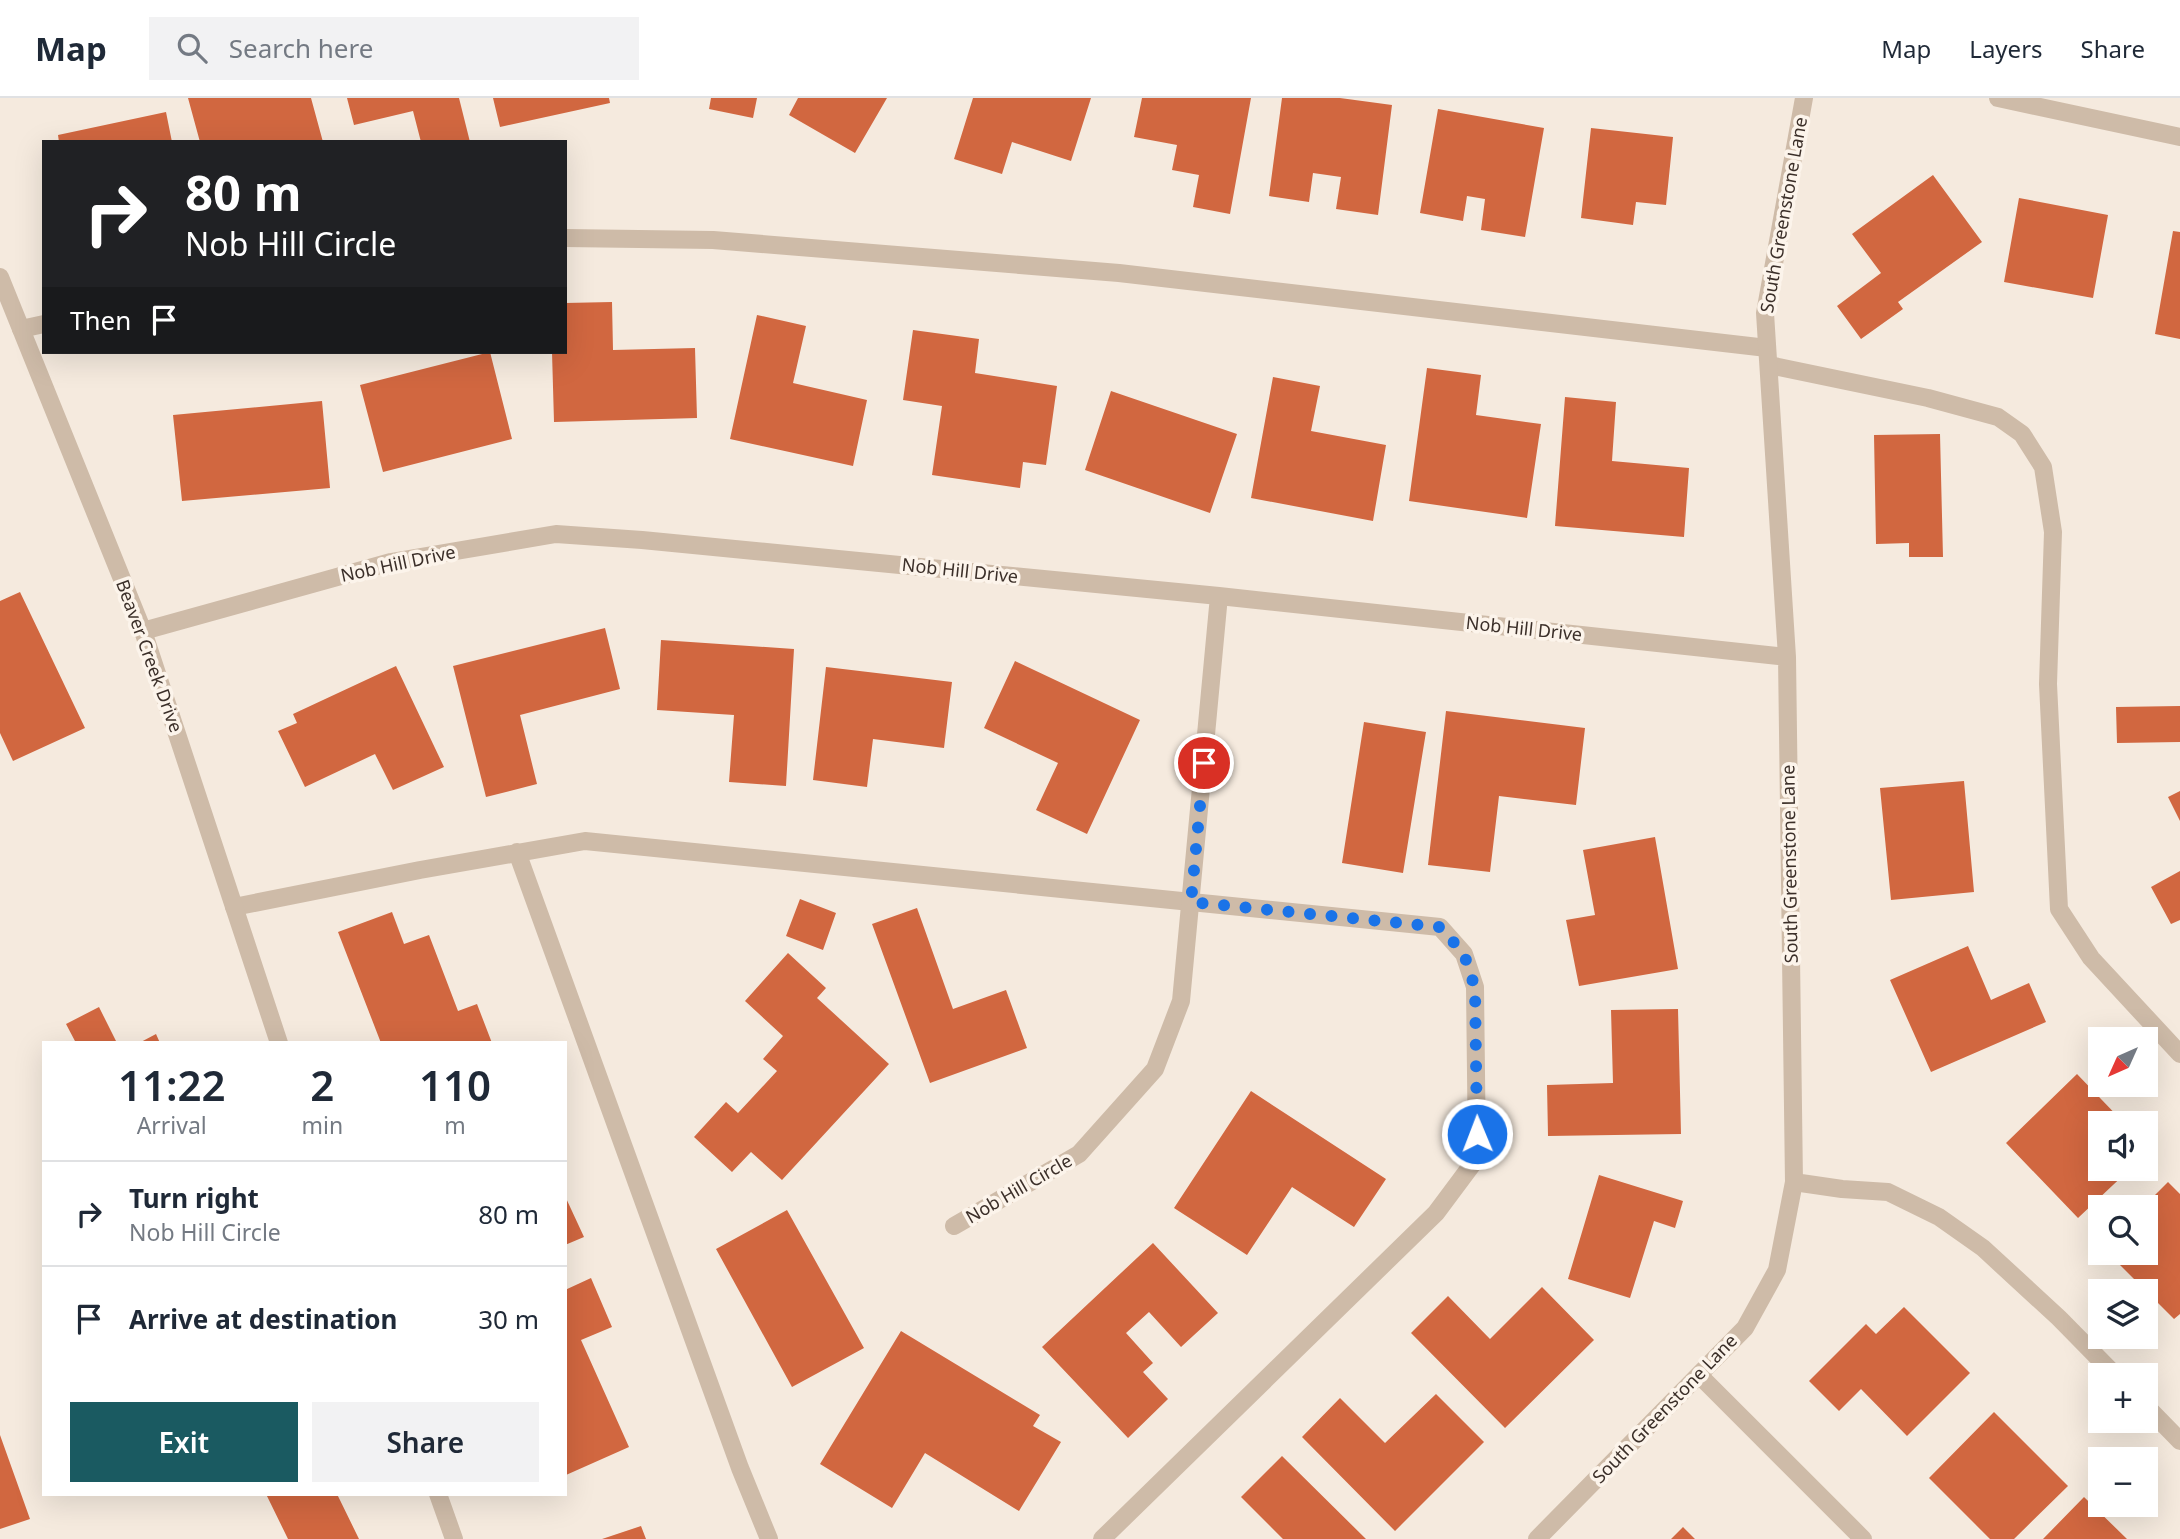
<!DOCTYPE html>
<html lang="en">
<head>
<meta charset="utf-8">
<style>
  :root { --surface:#fff; --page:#f2f2f3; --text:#1f2937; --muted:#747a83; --line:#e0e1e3; --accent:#1a5a61 }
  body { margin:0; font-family:"Noto Sans",sans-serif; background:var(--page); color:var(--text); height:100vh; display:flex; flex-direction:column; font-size:26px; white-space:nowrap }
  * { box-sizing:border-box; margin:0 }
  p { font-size:23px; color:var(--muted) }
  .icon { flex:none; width:38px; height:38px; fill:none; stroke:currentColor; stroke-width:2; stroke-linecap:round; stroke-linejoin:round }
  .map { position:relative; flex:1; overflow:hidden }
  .sheet { position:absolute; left:42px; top:943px; width:525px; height:455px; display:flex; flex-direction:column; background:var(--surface); border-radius:0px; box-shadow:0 7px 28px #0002 }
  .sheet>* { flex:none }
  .banner { position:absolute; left:42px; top:42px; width:525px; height:214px; border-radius:0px; box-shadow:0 7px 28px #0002; background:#202124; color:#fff; overflow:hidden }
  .needle { width:46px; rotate:225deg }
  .tools { position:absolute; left:2088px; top:929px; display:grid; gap:14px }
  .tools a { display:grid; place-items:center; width:70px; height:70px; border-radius:0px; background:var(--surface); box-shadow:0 7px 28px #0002; font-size:35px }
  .pin { position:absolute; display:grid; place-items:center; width:60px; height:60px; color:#fff; margin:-30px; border:4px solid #fff; border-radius:50%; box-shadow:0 2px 7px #0007 }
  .me { position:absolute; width:77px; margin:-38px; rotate:359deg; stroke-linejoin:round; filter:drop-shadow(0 0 5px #0008) }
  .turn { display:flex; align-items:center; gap:24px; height:147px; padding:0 28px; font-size:32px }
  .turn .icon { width:91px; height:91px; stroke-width:2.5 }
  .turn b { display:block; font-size:49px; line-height:60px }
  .then { display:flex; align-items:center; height:66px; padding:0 28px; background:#0003; gap:14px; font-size:26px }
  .eta { display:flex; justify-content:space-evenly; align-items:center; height:119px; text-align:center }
  .eta b { font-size:42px; font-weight:600; line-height:49px }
  .primary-button { display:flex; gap:14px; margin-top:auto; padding:14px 28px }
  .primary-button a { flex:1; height:80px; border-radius:0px; background:var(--accent); color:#fff; font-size:28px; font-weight:600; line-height:80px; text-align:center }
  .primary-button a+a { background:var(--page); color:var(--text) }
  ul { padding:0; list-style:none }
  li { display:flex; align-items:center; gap:21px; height:105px; padding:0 28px; border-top:2px solid var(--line) }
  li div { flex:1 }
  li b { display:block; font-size:26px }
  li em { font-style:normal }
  header { display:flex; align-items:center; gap:42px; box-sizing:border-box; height:98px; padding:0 35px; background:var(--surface); border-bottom:2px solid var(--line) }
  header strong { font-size:33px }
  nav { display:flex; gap:38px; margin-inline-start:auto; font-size:24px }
  .search { width:490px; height:63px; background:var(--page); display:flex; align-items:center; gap:18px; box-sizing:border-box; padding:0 24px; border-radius:0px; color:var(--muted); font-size:26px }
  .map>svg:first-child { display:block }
  .building { fill:#d16740 }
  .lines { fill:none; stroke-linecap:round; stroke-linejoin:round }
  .lane { stroke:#cebba8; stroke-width:18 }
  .street { stroke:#cebba8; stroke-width:18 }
  .route { stroke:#1a73e8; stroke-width:12; stroke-dasharray:0 21.6 }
  .labels { text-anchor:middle; stroke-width:7; stroke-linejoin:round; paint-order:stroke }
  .street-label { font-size:18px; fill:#3b2f29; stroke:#fcf4eb }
</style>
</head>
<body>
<header>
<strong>Map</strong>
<div class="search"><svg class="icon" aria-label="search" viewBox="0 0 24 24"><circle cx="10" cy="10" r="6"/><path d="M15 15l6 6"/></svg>Search here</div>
<nav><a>Map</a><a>Layers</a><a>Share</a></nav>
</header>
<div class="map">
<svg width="2180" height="1441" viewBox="0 0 2180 1441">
  <rect width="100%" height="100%" fill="#f5eade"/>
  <path class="building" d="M188 0H311L323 44H200Z
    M347 0H459L470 44H421L413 13 354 27Z
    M493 0H609L610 5 500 29Z
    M711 0H757L753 20 709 11Z
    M798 0H887L855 55 789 17Z
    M973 0H1091L1071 63 1012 44 1002 76 954 61Z
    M1142 0H1251L1230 116 1193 109 1199 77 1172 72 1177 47 1134 39Z
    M1282 0H1340L1392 7 1378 117 1336 111 1341 79 1313 75 1309 104 1269 98Z
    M1438 11 1544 30 1525 139 1481 132 1485 101 1467 98 1463 123 1420 115Z
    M166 14 172 44H59L58 37Z
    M1591 30 1673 39 1666 107 1636 104 1633 127 1581 120Z
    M1933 77 1982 144 1898 204 1903 211 1861 241 1837 208 1881 175 1852 136Z
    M2019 100 2108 117 2093 200 2004 184Z
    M2173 133 2180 134V241L2155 236Z
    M612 204 613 252 695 250 697 320 554 324 552 254H565V205Z
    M757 217 806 228 793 285 867 302 853 368 730 341Z
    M913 232 979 241 975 275 1057 288 1046 367 1023 364 1020 390 932 377 942 308 903 302Z
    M490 254 512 341 383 374 360 287Z
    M1427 270 1481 277 1476 317 1541 326 1527 420 1409 403Z
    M1273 279 1320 288 1311 333 1386 347 1373 423 1251 400Z
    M1111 293 1237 336 1210 415 1085 372Z
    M1565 299 1616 304 1612 363 1689 370 1684 439 1555 428Z
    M322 303 330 390 182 403 173 317Z
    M1940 336 1943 459H1909V445L1876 446 1874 337Z
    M20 494 85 630 13 663 0 635V503Z
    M605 530 620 591 520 617 537 686 486 699 453 568Z
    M661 542 794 551 786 688 729 684 734 617 657 612Z
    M1015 563 1140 622 1087 736 1036 712 1058 665 984 630Z
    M396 568 444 669 393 692 375 656 305 689 278 633 297 625 293 616Z
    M826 569 952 584 944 650 873 641 867 689 813 682Z
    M2180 608V644L2117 645 2116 609Z
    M1446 613 1585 630 1576 707 1499 698 1490 774 1428 767Z
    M1364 624 1426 634 1403 775 1342 765Z
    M1964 683 1974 794 1891 802 1880 690Z
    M2180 693V723L2168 699Z
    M1655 739 1678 871 1579 888 1566 822 1595 817 1583 752Z
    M2180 773V822L2171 826 2151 789Z
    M800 801 836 815 823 852 786 838Z
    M917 810 953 911 1006 892 1027 950 930 985 872 826Z
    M392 814 404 846 429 837 458 913 477 906 492 945H381L338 834Z
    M1968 848 1991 902 2029 885 2046 924 1931 974 1890 882Z
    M788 855 826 890 817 900 889 966 782 1082 751 1054 732 1074 694 1039 726 1004 738 1015 777 973 763 961 783 938 745 903Z
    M99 909 117 945H76L66 926Z
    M1678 911 1681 1036 1548 1038 1547 987 1613 985 1611 912Z
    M156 936 160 945H139Z
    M2077 976 2125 1026H2100V1071H2130L2078 1120 2006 1045Z
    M1251 993 1386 1081 1354 1129 1292 1089 1247 1157 1174 1110Z
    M1599 1077 1683 1103 1675 1130 1654 1123 1630 1200 1568 1181Z
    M2168 1084 2180 1096V1216L2174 1221 2108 1155H2146V1110H2142Z
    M565 1098 584 1139 565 1147Z
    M787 1112 864 1250 792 1289 716 1151Z
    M1153 1145 1218 1215 1181 1249 1149 1214 1126 1235 1153 1265 1143 1274 1168 1301 1128 1340 1042 1249Z
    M591 1180 612 1229 581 1242 629 1349 566 1377 565 1192Z
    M1542 1189 1594 1242 1505 1330 1411 1235 1448 1198 1490 1241Z
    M1904 1209 1970 1275 1907 1338 1861 1291 1839 1313 1809 1283 1866 1226 1876 1236Z
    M901 1233 1040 1317 1033 1328 1061 1344 1019 1413 925 1355 892 1410 820 1366Z
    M1436 1296 1484 1344 1395 1433 1302 1339 1340 1300 1385 1345Z
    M1994 1314 2068 1388 2014 1441H1990L1929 1380Z
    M0 1337 30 1421 0 1431Z
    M1282 1358 1366 1441H1283L1241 1399Z
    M266 1396H337L359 1441H288Z
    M2084 1399 2127 1441H2043Z
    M641 1428 646 1441H602Z
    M1683 1429 1695 1441H1671Z"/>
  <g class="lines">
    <path class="lane" d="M565 140 713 142 1119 175 1767 250
      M21 231 44 226
      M1769 267 1928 300 1998 319 2022 336 2043 369 2053 434 2048 586 2059 811 2091 860 2180 956
      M517 754 740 1370 769 1441
      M234 809 420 772 585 743 1440 829 1464 856 1475 889 1477 1060 1436 1115 1102 1441
      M1700 1278 1863 1441"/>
    <path class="street" d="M1998 0 2180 39
      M0 179 143 533 279 945
      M143 533 391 464 556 436 642 442 1219 498 1787 559
      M1794 1084 1842 1091 1888 1094 1939 1119 1983 1150 2059 1220 2116 1278
      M954 1128 1079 1056 1155 971 1181 903 1219 498
      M2146 1308 2180 1343
      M438 1396 454 1441
      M1537 1441 1745 1230 1777 1172 1794 1084 1787 559 1765 215 1804 0"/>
  </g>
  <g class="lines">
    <path class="route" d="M1204 665 1191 804 1440 829 1464 856 1475 890 1477 1036"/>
  </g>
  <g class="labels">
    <g class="street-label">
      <text transform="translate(1784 117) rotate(-80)" y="6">South Greenstone Lane</text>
      <text transform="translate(398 466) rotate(-12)" y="6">Nob Hill Drive</text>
      <text transform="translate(960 473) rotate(6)" y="6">Nob Hill Drive</text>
      <text transform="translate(1524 531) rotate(6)" y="6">Nob Hill Drive</text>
      <text transform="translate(149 558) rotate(70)" y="6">Beaver Creek Drive</text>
      <text transform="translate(1790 766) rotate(-91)" y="6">South Greenstone Lane</text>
      <text transform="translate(1019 1091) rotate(-30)" y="6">Nob Hill Circle</text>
      <text transform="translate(1665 1311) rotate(-46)" y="6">South Greenstone Lane</text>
    </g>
  </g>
</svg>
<div class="tools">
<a><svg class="needle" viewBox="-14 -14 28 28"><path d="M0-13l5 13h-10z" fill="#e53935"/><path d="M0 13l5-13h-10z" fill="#747a83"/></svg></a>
<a><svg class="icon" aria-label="sound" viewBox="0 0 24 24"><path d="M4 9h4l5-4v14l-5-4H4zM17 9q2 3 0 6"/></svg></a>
<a><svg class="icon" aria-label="search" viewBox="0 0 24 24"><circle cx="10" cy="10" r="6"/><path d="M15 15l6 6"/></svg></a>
<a><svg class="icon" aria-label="layers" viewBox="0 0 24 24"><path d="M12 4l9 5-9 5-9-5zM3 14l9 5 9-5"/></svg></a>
<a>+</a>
<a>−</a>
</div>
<div class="pin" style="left:1204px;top:665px;background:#d93025"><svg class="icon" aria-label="arrive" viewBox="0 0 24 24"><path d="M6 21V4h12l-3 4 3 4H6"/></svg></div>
<svg class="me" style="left:1477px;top:1036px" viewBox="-20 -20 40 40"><circle r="17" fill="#1a73e8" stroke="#fff" stroke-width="3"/><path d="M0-11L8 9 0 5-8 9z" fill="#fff"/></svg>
<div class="banner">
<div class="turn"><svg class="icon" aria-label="right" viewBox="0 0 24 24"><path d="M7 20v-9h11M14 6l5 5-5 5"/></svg><div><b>80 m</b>Nob Hill Circle</div></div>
<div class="then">Then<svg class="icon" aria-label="arrive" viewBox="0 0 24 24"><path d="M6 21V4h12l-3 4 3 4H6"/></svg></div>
</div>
<section class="sheet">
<div class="eta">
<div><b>11:22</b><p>Arrival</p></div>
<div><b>2</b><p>min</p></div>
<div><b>110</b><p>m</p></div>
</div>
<ul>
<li><svg class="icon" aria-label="right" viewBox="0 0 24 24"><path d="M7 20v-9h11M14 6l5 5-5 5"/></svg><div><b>Turn right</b><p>Nob Hill Circle</p></div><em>80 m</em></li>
<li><svg class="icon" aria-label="arrive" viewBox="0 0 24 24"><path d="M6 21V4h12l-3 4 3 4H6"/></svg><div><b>Arrive at destination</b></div><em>30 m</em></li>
</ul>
<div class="primary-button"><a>Exit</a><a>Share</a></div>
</section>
</div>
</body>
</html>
